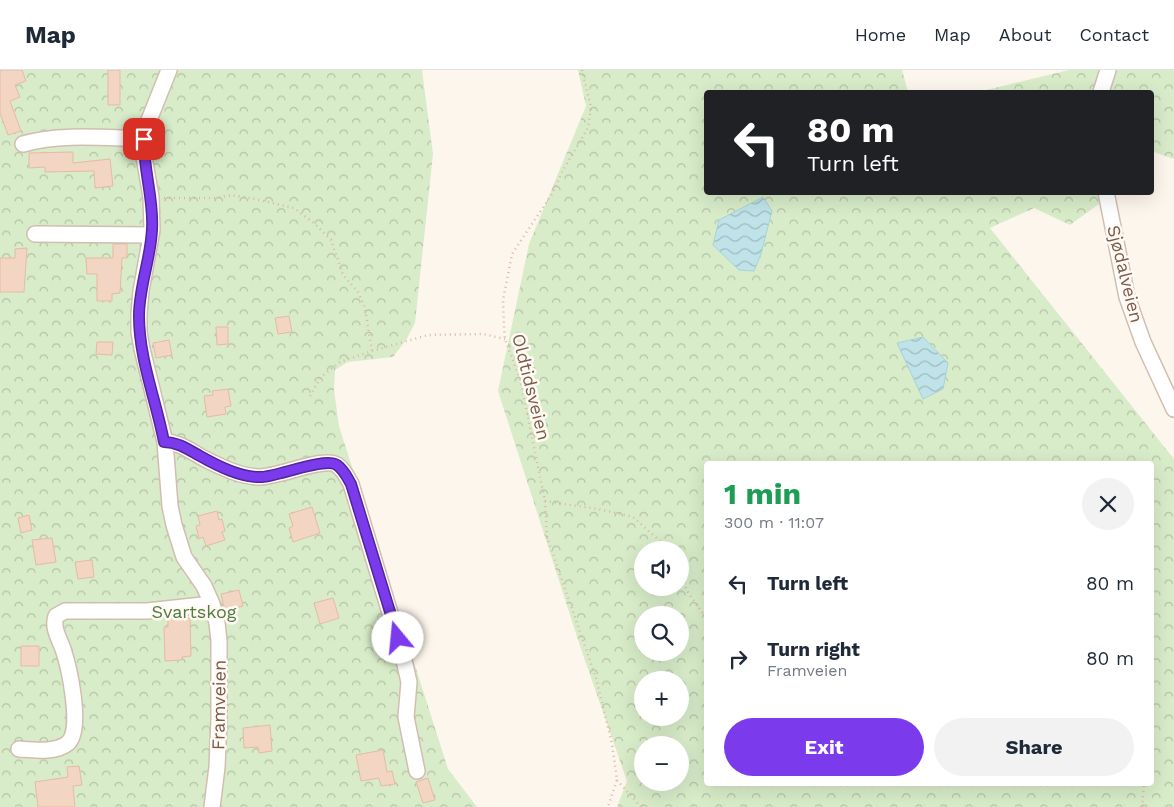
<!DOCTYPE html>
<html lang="en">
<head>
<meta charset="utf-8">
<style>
  :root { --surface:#fff; --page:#f2f2f3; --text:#1f2937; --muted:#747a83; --line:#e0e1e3; --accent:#7c3aed }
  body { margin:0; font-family:"Work Sans",sans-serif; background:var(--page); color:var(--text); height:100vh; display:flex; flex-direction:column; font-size:19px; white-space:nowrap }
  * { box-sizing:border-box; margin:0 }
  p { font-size:16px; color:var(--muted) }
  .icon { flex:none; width:28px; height:28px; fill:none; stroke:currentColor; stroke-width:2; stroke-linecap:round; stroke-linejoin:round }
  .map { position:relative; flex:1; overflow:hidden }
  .details { position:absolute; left:704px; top:391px; width:450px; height:325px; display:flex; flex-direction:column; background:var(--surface); border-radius:5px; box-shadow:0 5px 20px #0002 }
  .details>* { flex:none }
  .guide { position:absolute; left:704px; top:20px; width:450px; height:105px; border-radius:5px; box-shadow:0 5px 20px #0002; background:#202124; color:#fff; overflow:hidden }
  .fabs { position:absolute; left:634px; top:471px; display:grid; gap:10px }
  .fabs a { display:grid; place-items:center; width:55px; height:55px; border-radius:50%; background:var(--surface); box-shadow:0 5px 20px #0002; font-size:25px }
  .pin { position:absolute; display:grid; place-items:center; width:42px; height:42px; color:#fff; margin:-21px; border-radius:10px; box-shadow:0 2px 8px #0006 }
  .me { position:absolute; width:55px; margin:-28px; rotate:343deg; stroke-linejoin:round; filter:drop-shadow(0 0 4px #0008) }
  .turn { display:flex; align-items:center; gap:18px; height:105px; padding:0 20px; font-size:22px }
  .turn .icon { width:65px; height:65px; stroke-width:2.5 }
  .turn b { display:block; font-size:35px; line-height:42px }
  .round { display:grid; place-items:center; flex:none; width:52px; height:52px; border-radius:26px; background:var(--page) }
  .head { display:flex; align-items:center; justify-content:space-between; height:85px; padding:0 20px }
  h1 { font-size:30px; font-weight:700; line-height:38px; color:#1e9e55 }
  .button { display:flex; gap:10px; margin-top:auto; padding:10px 20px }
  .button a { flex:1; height:58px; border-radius:30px; background:var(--accent); color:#fff; font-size:20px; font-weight:700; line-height:58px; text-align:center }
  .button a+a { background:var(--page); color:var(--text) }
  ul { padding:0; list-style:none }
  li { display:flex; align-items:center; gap:15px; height:75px; padding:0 20px }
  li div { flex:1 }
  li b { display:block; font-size:19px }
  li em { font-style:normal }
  header { display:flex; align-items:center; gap:30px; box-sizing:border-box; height:70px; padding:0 25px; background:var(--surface); border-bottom:1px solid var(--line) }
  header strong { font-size:24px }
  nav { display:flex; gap:28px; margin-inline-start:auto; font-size:18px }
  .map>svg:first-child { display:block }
  .forest { fill:url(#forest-crowns); fill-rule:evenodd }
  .water { fill:url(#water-waves); stroke:#a5d3da }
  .building { fill:#f3d5c3; stroke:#e6bba3 }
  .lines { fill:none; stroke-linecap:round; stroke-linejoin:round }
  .minor-casing { stroke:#d1beb0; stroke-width:18 }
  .path { stroke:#d9b8a5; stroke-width:2.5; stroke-dasharray:1 4; stroke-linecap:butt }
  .minor { stroke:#fff; stroke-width:15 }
  .route-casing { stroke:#51269a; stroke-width:12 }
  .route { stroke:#7c3aed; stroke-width:9 }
  .labels { text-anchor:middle; stroke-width:5; stroke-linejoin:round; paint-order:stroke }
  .street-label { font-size:18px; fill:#7a5c4d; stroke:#fffaf3 }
  .park-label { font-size:18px; fill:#537a41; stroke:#fffaf3 }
</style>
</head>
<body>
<header>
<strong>Map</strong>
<nav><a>Home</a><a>Map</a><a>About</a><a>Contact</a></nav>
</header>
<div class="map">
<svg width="1174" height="737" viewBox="0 0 1174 737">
  <defs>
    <pattern id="forest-crowns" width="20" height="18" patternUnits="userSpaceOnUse" patternTransform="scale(1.25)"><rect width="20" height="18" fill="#d8ecc9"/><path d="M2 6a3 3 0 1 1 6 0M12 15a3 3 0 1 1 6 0" fill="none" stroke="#b4c2a5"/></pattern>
    <pattern id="water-waves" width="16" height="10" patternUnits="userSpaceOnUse" patternTransform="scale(1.25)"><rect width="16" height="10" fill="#bfe3e8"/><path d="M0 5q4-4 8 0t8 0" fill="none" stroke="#a0bbbe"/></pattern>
  </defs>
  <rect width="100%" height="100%" fill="#fdf6ec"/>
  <path class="forest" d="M0 0H422L433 84 415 253 406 270 393 287 348 292 335 300 334 320 339 356 448 699 477 737H0Z
    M578 0H902L908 22H706V122L1114 123 1070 155 1034 138 990 158 1174 389V737H617L627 711 580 576 498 321 529 174 586 36ZM923 267 948 293 897 273ZM706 394H1151V714H706ZM642 480H680V518H642ZM642 545H680V582H642ZM642 610H680V648H642ZM642 675H680V712H642Z
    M1069 0H1174V89L1151 81V22H978Z"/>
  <path class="water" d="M763 127 772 141 761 184 754 201 739 200 713 175 719 150Z
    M923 267 948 293 943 319 923 329 897 273Z"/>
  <path class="building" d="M0 0H22L26 11 15 15 20 27 10 31 21 61 8 65 0 43Z
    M108 0H120V35H108Z
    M73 82V93L110 89 113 116 95 118 94 101 45 102V97L29 98V83Z
    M113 174H127V188H122L120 223 112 224V231H97V204H87L86 188H113Z
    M27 178 24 222H0V188H15V179Z
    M289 246 292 262 278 264 275 248Z
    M216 257H228V274L217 275Z
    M169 270 172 285 156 288 153 273Z
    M97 272H113L112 285 96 284Z
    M228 319 231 336 225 337 226 344 207 347 204 326 213 325 212 321Z
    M312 437 320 463 293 472 289 458 293 456 289 444Z
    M217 441 219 450 222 449 225 461 222 462 225 470 206 476 203 467 199 469 196 456 200 455 198 446Z
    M29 445 32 460 21 463 18 448Z
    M52 468 56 492 36 495 32 470Z
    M92 490 94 507 78 509 75 492Z
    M239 520 243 536 225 541 221 524Z
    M333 528 339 548 320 554 314 533Z
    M168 548H190L191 586 182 587V590L165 591 164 557H168Z
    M21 576H39V596H21Z
    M270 655 272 681 259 683 258 677 244 678 243 658Z
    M383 680 387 702 392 701 395 714 381 716 379 708 361 711 356 685Z
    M79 696 82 715 73 716 75 737H38L35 712 68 707 67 697Z
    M428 708 435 730 423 733 416 712Z"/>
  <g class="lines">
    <g class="minor-casing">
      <path id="minor" d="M169 0 149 50 144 69V87L151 127 152 160 141 221 139 244V262L142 279 165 372 170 436 174 455 184 487 204 516 212 534 217 553 219 571V649L217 697 212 737
        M1101 22 1108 0
        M23 74C61 63 105 68 144 69
        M1106 122 1127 227 1143 272 1174 339
        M35 164 151 165
        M165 372C180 372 193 383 207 390 223 398 240 406 258 407 277 408 324 386 337 395 344 400 347 407 351 414L403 586 409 612 406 647 417 701
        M19 679C34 680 56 683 68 673 83 659 69 597 63 579 59 568 52 558 56 546L65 541H147L212 534"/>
    </g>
    <path class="path" d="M582 0 591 37 588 58 563 100 552 124 512 184 503 230 504 258 505 269 520 309 545 431 547 467 596 608 612 674 617 710 608 737
      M164 128H217L231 125 255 129 294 138 315 154 331 170 343 205 358 222 365 238 372 281
      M310 326 321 307 340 292 372 281 428 265 483 264 505 269
      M545 431 598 439 633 447 670 480
      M680 498 687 521 706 548
      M617 710 641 737
      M1142 737 1144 714"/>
    <use href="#minor" class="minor"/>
  </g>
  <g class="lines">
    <g class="route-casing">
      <path id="route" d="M144 69C143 99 154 129 152 159 151 188 139 216 139 246 139 289 156 330 164 372 178 372 189 380 200 386 218 396 241 408 262 407 279 406 325 387 337 395 344 400 347 407 351 414L398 568"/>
    </g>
    <use href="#route" class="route"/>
  </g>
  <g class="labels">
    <g class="street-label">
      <text transform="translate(1125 204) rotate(76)" y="6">Sjødalveien</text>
      <text transform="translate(531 317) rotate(76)" y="6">Oldtidsveien</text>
      <text transform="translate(219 635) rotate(-89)" y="6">Framveien</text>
    </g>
    <g class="park-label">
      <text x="194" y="548">Svartskog</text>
    </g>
  </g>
</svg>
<div class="fabs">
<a><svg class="icon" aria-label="sound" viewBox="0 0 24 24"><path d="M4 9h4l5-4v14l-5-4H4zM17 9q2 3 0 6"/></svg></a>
<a><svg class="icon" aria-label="search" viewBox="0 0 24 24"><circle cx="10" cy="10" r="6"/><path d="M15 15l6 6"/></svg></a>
<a>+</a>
<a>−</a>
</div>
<div class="pin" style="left:144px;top:69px;background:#d93025"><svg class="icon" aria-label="arrive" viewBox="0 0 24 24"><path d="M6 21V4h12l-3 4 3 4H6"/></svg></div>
<svg class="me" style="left:398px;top:568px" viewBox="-20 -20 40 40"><circle r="19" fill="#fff"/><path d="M0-13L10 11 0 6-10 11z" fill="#7c3aed"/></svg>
<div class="guide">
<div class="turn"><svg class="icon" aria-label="left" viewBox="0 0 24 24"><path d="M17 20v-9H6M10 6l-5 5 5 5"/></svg><div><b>80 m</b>Turn left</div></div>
</div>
<section class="details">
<div class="head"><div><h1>1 min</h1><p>300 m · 11:07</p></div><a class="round"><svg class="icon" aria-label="close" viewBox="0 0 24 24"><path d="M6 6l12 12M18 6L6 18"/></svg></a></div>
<ul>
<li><svg class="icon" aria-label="left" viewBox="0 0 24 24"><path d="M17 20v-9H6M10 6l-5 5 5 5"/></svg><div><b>Turn left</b></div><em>80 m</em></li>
<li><svg class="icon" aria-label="right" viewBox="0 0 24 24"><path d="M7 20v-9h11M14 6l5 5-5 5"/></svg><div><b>Turn right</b><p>Framveien</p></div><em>80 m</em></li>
</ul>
<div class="button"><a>Exit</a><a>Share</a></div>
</section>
</div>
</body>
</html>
